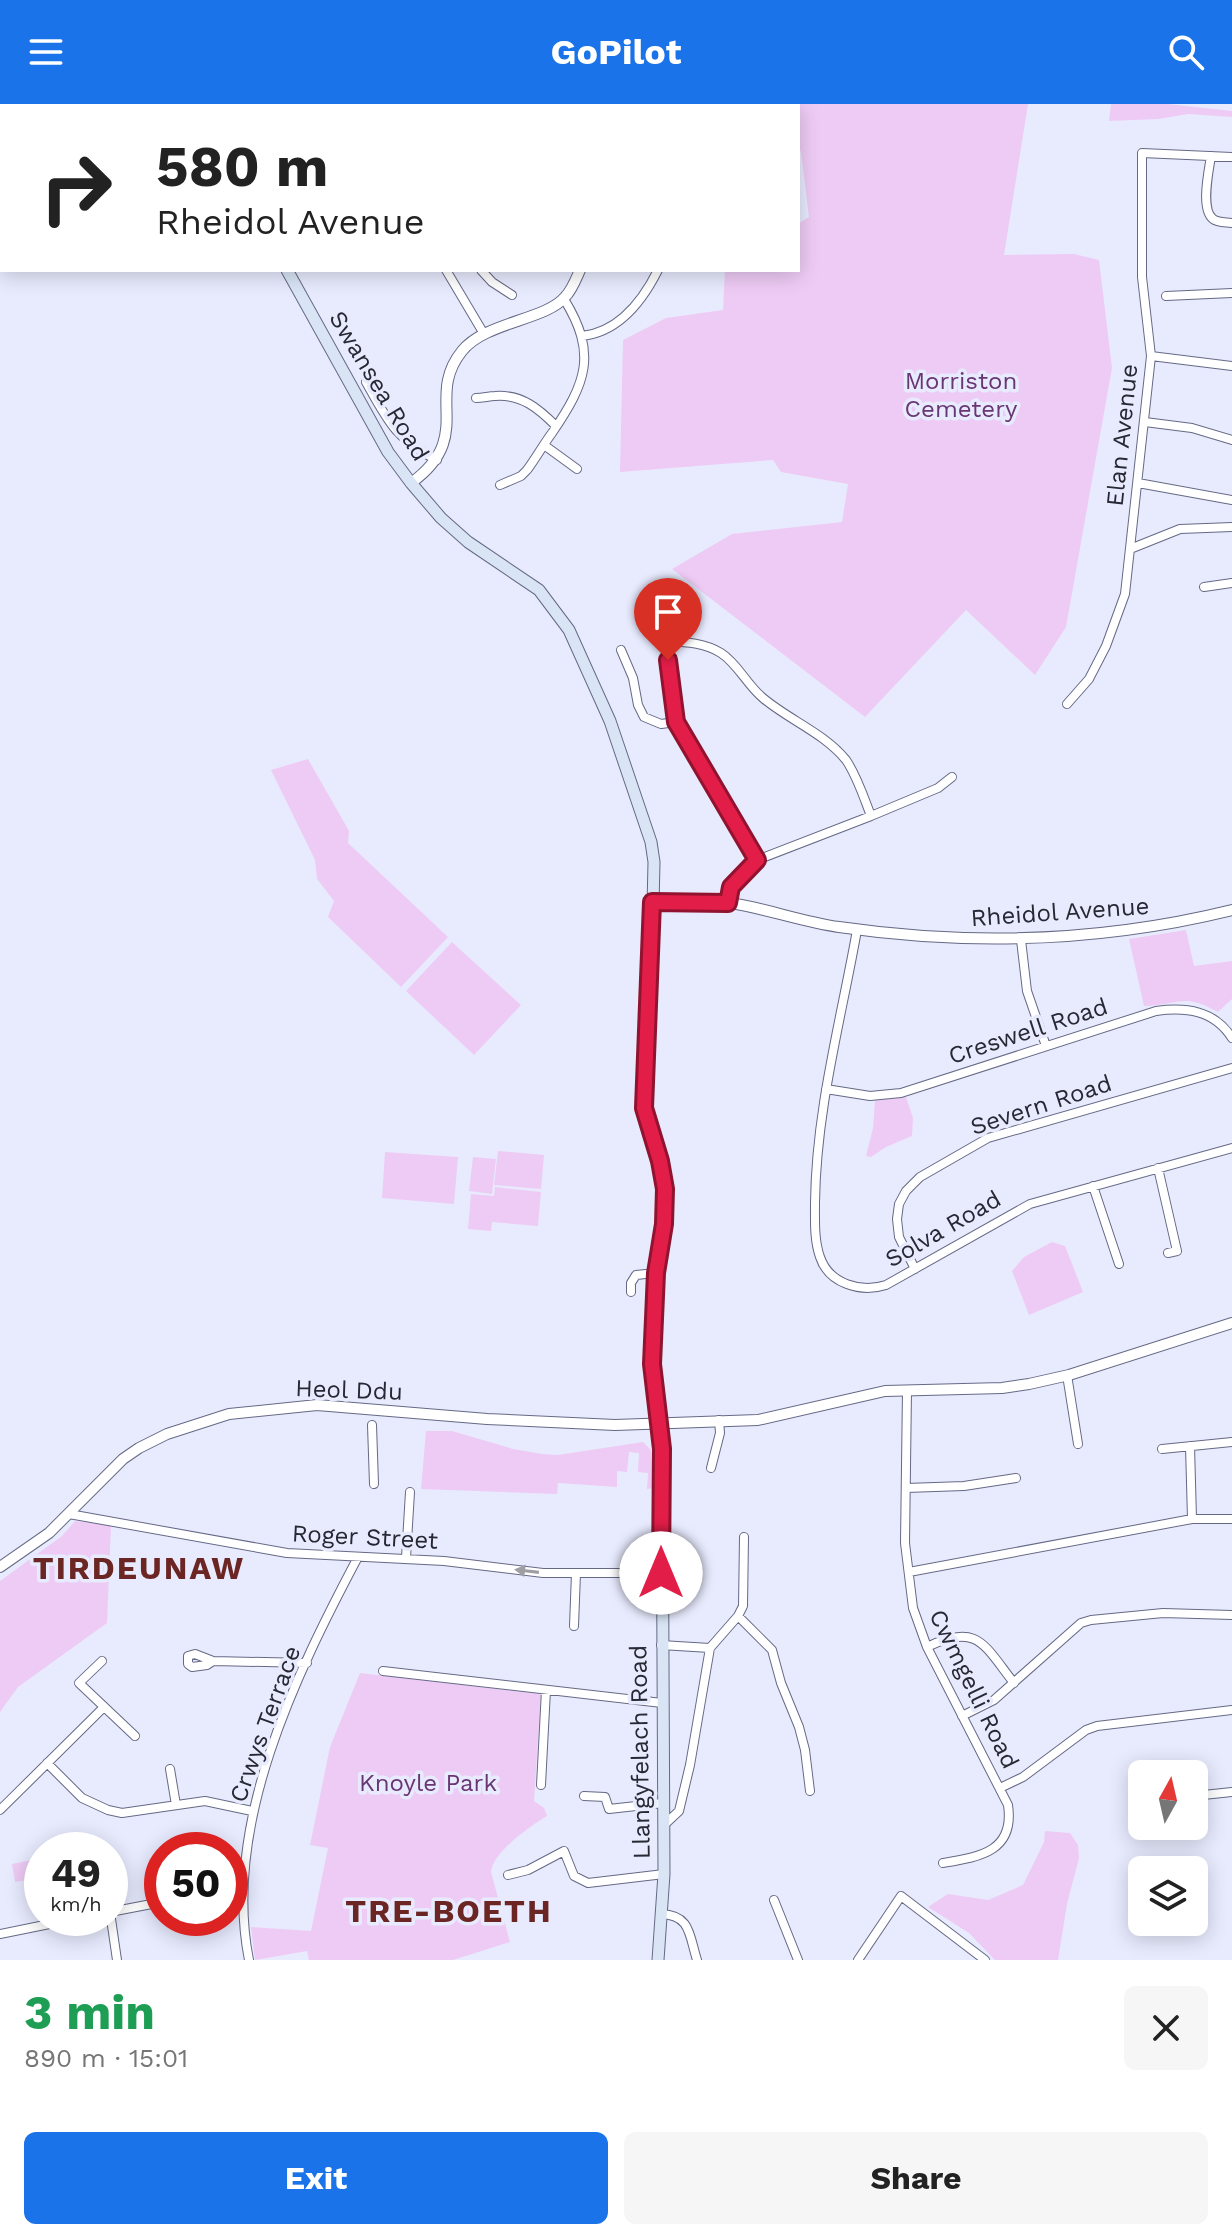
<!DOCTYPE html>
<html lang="en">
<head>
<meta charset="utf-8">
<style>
  :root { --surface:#fff; --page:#f6f6f6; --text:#222; --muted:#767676; --accent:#1a73e8 }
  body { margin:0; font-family:"Work Sans",sans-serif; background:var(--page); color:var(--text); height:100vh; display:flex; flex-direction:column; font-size:30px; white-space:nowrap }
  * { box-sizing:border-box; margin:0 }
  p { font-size:26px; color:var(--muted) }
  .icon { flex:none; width:44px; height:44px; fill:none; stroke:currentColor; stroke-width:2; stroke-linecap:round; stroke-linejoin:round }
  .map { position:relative; height:1856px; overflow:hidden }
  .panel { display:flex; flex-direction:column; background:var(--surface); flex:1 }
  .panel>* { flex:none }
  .banner { position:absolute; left:0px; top:0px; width:800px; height:168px; box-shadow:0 4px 20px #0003; background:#fff; color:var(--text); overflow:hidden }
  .needle { width:52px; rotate:8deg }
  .tools { position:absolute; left:1128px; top:1656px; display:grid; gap:16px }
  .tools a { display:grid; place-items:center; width:80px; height:80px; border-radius:12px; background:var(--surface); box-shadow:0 4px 20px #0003; font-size:40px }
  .speed { position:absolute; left:24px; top:1728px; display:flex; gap:16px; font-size:40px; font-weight:700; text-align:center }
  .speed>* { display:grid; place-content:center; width:104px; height:104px; border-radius:50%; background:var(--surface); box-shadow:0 4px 20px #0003; line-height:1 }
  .speed small { font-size:20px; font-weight:400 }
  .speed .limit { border:12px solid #d22; background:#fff; color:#111 }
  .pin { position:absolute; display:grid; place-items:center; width:68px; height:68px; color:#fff; margin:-82px -34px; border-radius:50% 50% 50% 0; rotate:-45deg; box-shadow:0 0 8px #0007 }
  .pin .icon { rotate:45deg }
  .me { position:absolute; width:88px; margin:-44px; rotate:0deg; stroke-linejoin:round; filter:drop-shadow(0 0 6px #0008) }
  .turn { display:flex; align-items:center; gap:28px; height:168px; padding:0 24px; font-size:36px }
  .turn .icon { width:104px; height:104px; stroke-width:2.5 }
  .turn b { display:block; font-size:56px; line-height:68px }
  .round { display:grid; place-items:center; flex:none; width:84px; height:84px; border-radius:12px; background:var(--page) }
  .summary { display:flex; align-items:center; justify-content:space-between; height:136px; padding:0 24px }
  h1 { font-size:48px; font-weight:700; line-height:60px; color:#1e9e55 }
  .cta { display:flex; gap:16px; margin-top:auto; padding:16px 24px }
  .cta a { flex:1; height:92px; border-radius:12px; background:var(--accent); color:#fff; font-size:32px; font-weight:700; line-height:92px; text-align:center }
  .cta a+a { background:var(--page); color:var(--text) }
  header { display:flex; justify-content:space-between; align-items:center; height:104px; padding:0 24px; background:var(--accent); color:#fff; font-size:36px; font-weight:700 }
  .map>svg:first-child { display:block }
  .green { fill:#eecbf5 }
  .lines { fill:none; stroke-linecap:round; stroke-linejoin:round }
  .minor-casing { stroke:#656985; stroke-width:10 }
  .tertiary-casing { stroke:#656985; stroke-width:12 }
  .secondary-casing { stroke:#656985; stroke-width:13 }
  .minor { stroke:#fff; stroke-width:8 }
  .tertiary { stroke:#fff; stroke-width:10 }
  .secondary { stroke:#d9e5f5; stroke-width:11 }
  .oneway { fill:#9e9ea4 }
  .route-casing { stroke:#92132f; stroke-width:20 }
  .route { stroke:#e11d48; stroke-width:14 }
  .labels { text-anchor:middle; stroke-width:7; stroke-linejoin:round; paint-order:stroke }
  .park-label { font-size:24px; fill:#6a3573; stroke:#e8ebfe }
  .street-label { font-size:24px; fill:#272834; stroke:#e8ebfe }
  .district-label { font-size:32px; font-weight:bold; letter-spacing:2px; fill:#6b2523; stroke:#e8ebfe }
</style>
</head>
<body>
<header><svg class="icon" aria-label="menu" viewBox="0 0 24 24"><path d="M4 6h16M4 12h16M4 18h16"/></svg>GoPilot<svg class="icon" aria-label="search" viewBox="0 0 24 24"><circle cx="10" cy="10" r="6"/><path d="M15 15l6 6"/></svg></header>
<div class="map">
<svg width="1232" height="1856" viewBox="0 0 1232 1856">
  <rect width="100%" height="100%" fill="#e8ebfe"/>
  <path class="green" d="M763 0H1028L1004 151 1074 150 1099 156 1112 264 1066 523 1035 571 966 506 865 613 672 465 732 430 842 418 848 380 781 368 773 356 620 368 623 236 666 214 723 206 725 166H798V120L809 113 801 48 798 43V2Z
    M1111 0H1168L1232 7V13L1188 10 1159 15 1109 17Z
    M308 655 349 727 348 739 448 833 401 883 328 813 334 797 317 775 315 756 271 666Z
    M1186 826 1194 862 1232 857V895L1218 908C1182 888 1180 901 1144 902L1129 835Z
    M452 838 521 901 474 951 406 887Z
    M906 993 913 1014 912 1032 886 1043 871 1053 866 1052 873 1024 875 996Z
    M498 1047 544 1051 541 1085 494 1081Z
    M385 1048 458 1053 454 1100 382 1094Z
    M473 1053 496 1055 492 1090 469 1087Z
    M495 1083 541 1088 538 1122 492 1118 491 1127 468 1125 471 1090 494 1092Z
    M1052 1138 1065 1142 1083 1188 1029 1211 1012 1167 1024 1153Z
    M426 1327H452L513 1345 542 1350 558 1351 643 1338 651 1346 654 1384 647 1385 648 1369 638 1368 639 1349 629 1348 627 1368 617 1367V1383L558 1379 557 1390 421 1385Z
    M75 1417 111 1421 107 1519 18 1583 0 1608V1477L62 1432Z
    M360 1569 541 1590 534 1697 544 1704 547 1712C529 1723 493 1748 491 1768L510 1838 453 1856H309L307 1847 255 1856 251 1823 311 1827 328 1744 310 1741 330 1643Z
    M1045 1727 1070 1729 1078 1741 1079 1754 1067 1800 1058 1856H995L969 1829 928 1803 948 1790 988 1796 1023 1781 1044 1738Z
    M36 1755 40 1774 15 1778 12 1760Z"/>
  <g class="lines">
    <g class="minor-casing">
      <path id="minor" d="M256 0 259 2
        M354 0V2
        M432 0 434 2
        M723 0 724 2
        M454 2H478
        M1211 52C1209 66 1200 105 1213 115 1218 119 1226 118 1232 119
        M446 166 484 230
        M481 166 492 178 512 191
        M1166 192 1232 189
        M582 232C619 228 642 198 658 166
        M1151 252 1232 262
        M366 278C387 316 397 337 437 356
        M476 294C483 294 489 292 495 292 522 290 539 305 556 322
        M1145 318 1192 324 1232 336
        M544 341 577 365
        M1138 379 1232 396
        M500 381 521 372 527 366C536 354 543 341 552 329 586 279 598 250 564 195
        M1130 445 1180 425 1232 423
        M1204 483 1232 479
        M668 508V576L676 618 757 756
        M668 537C686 538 705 539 721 549 738 560 747 581 763 594 789 616 824 629 846 656 857 672 864 694 871 712
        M621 546 633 574 638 601 644 613 661 620 676 618
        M1067 600 1089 575 1106 542 1125 490 1151 252 1142 173V49L1232 53
        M728 799 735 778 757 756 871 712 938 684 952 673
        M857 826C841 916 816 1006 815 1099 815 1117 814 1136 820 1153 829 1180 861 1189 886 1181L1030 1100 1232 1044
        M1021 836 1027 887 1046 942
        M826 985 870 992 901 989 1156 907C1186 903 1214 906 1232 934
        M1158 1064 1177 1147 1168 1149
        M1093 1082 1119 1160
        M915 1165 899 1133 897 1115 899 1100 906 1087 920 1073 988 1034 1232 964
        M631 1188V1179L636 1171 656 1169
        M1067 1271 1078 1340
        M907 1286 905 1439 913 1504 927 1543 1008 1701C1015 1748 979 1753 943 1759
        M372 1321 374 1380
        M1190 1342 1192 1415
        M1162 1345 1232 1338
        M711 1364 720 1329 719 1316
        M906 1384 964 1382 1016 1374
        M69 1410 287 1449 444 1457 543 1469H661
        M406 1454 410 1388
        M909 1468 1192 1415H1232
        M738 1512 772 1546 781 1579 799 1623 805 1646 810 1687
        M574 1522 576 1469
        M661 1541 710 1544 738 1512 743 1502 744 1433
        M927 1543C978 1518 984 1541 1014 1579
        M195 1550 213 1557 207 1561 192 1563 188 1560V1552Z
        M102 1557 79 1579 135 1632
        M213 1557 307 1559
        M383 1567 662 1599
        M962 1612 994 1596 1081 1519 1091 1516 1163 1509 1232 1511
        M47 1659 82 1694 108 1706 122 1709 205 1697 252 1707
        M170 1665 176 1701
        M541 1681 546 1586
        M1000 1684 1023 1673 1086 1626 1097 1622 1232 1606
        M584 1692 605 1693 609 1705 663 1699
        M1194 1692 1232 1688
        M1133 1699 1142 1698
        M0 1706 104 1603
        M664 1721 679 1707 690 1661 710 1544
        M508 1771 528 1766 564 1747 574 1772 588 1779 664 1770
        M230 1784 242 1782
        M774 1796 798 1856
        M110 1808 162 1798
        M110 1808 117 1856
        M661 1810C691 1811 689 1831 697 1856
        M0 1830 79 1814
        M249 1856C222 1721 296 1570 358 1453
        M858 1856 901 1792 985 1856"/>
    </g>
    <g class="tertiary-casing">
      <path id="tertiary" d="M661 2 663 0
        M411 379C476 332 424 294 462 247 485 218 546 216 565 193 572 186 576 175 580 166
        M652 798C678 797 706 795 731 799 768 805 803 818 839 823 971 842 1102 838 1232 806
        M0 1463 49 1429 123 1355 139 1344 167 1330 229 1310 317 1301 487 1315 615 1321 758 1316 885 1287 1002 1284 1029 1280 1069 1271 1232 1219"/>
    </g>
    <g class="secondary-casing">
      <path id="secondary" d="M205 0 206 2
        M287 166 388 348 411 379 441 414 468 438 539 486 569 526 610 617 651 738 654 758 652 846 644 1004 660 1057 665 1103 656 1169 652 1260 662 1345 664 1770 658 1856"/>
    </g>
    <use href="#minor" class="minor"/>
    <use href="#tertiary" class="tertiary"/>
    <use href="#secondary" class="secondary"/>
  </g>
  <defs><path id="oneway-solid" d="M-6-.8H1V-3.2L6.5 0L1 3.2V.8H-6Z" transform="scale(2)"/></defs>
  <use class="oneway" href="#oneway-solid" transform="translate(527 1467) rotate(-173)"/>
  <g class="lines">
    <g class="route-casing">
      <path id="route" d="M661 1469 662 1345 652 1260 656 1169 664 1120 665 1085 660 1057 644 1004 652 798 728 799 731 783 757 756 676 618 668 556"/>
    </g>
    <use href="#route" class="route"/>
  </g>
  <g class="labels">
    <g class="park-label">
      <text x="961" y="285">Morriston<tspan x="961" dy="28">Cemetery</tspan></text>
      <text x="428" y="1687">Knoyle Park</text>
    </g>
    <g class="street-label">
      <text transform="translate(379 282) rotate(59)" y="8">Swansea Road</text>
      <text transform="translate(1122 331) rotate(-84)" y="8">Elan Avenue</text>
      <text transform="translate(1060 808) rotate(-4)" y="8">Rheidol Avenue</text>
      <text transform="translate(1028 927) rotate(-18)" y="8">Creswell Road</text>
      <text transform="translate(1041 1001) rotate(-18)" y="8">Severn Road</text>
      <text transform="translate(943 1125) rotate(-30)" y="8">Solva Road</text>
      <text transform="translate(349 1286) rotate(2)" y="8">Heol Ddu</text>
      <text transform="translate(365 1433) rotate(3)" y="8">Roger Street</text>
      <text transform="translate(974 1585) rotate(64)" y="8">Cwmgelli Road</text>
      <text transform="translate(265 1620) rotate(-70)" y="8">Crwys Terrace</text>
      <text transform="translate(640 1648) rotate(-91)" y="8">Llangyfelach Road</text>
    </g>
    <g class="district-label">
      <text x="139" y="1475">TIRDEUNAW</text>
      <text x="449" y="1818">TRE-BOETH</text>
    </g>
  </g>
</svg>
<div class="tools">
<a><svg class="needle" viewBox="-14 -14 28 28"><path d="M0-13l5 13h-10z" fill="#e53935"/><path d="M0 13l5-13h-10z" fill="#767676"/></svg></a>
<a><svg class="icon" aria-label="layers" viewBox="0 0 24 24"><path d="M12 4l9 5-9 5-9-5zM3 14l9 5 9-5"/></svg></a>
</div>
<div class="speed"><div>49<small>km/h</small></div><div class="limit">50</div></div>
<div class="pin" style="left:668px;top:556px;background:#d93025"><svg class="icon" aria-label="arrive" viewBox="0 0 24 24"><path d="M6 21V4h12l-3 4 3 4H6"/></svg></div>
<svg class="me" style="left:661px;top:1469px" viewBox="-20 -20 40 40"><circle r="19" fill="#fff"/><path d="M0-13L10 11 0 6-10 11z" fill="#e11d48"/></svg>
<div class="banner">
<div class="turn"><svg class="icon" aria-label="right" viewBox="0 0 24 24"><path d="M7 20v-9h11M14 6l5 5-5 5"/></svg><div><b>580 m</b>Rheidol Avenue</div></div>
</div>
</div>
<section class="panel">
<div class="summary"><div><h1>3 min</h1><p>890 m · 15:01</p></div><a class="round"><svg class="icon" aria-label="close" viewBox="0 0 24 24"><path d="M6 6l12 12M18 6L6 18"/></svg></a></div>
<div class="cta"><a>Exit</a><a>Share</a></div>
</section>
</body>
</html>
